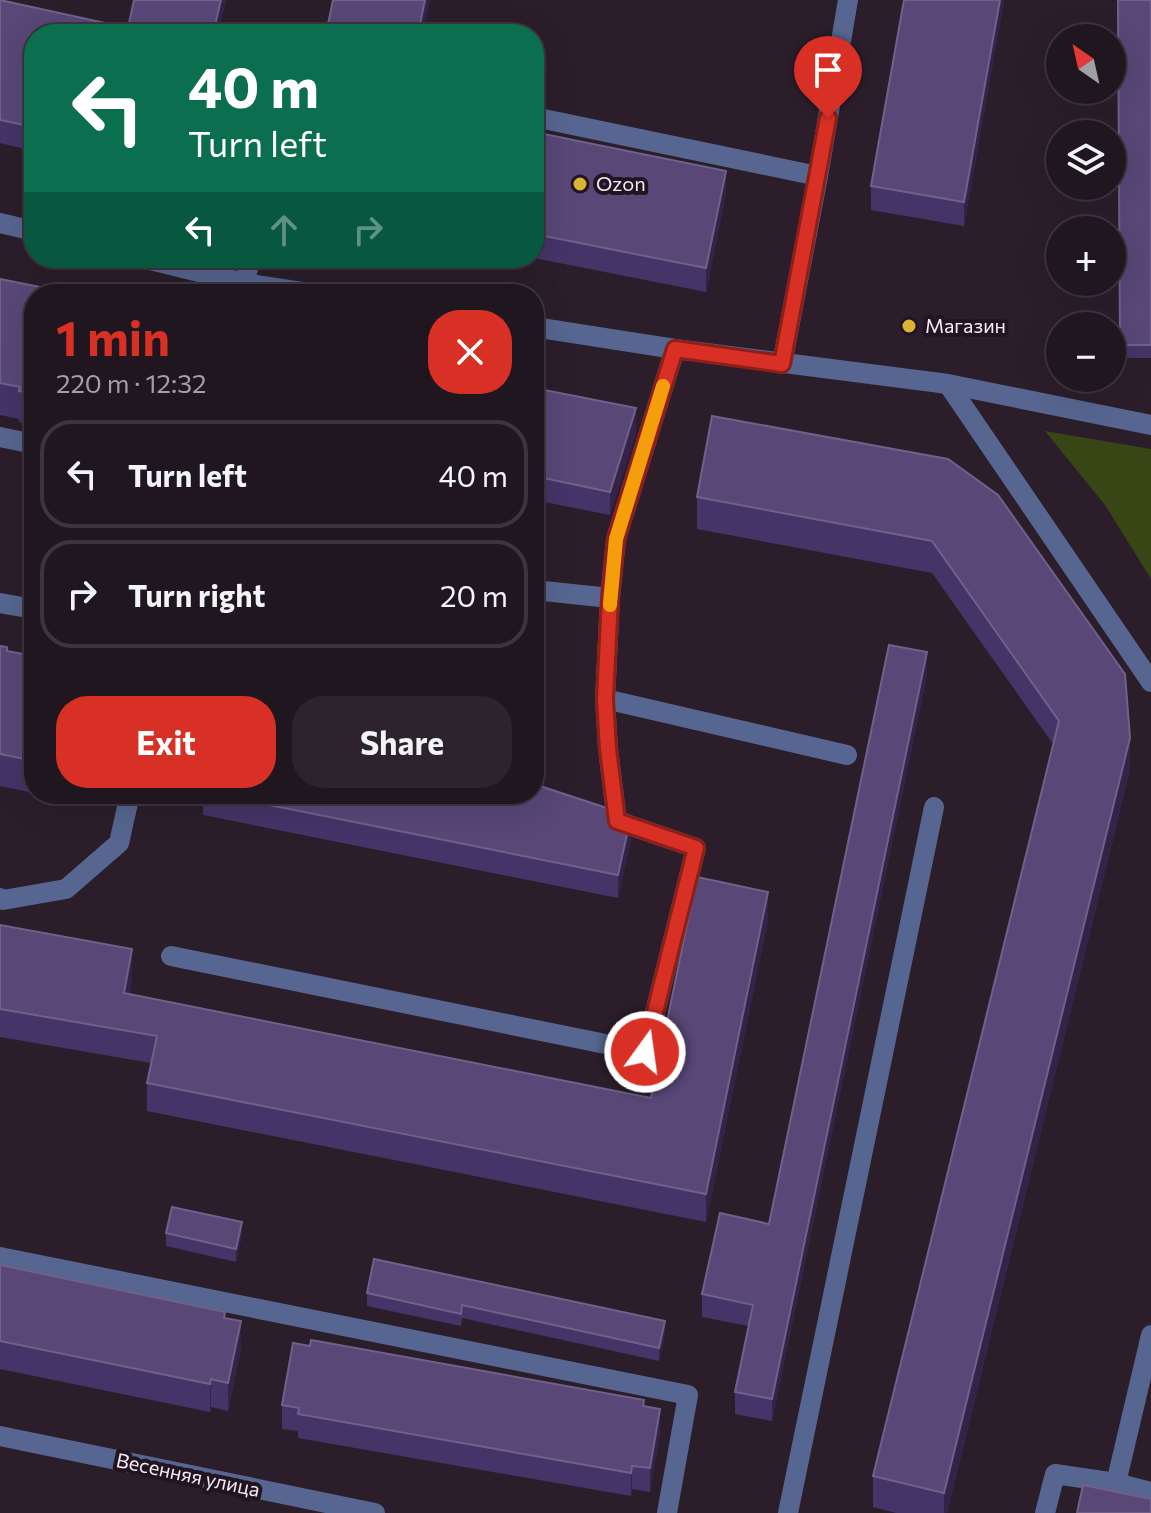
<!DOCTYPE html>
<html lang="en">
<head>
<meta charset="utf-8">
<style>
  :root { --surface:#201620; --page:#2d232d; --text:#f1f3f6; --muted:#a29fa5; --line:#3d353e; --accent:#d93025 }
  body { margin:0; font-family:Commissioner,sans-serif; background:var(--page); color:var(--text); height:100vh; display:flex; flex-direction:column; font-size:30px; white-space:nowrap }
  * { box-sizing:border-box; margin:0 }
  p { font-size:26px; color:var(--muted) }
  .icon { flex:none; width:44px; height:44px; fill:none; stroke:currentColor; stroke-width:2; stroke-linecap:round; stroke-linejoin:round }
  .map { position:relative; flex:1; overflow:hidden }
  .sheet { position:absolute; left:24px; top:284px; width:520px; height:520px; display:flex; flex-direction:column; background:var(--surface); border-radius:32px; box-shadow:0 8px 32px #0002,0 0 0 2px var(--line) }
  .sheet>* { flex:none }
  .guide { position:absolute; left:24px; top:24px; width:520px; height:244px; border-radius:32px; box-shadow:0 8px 32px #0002,0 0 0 2px var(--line); background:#0b6e4f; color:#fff; overflow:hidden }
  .needle { width:52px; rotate:326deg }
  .controls { position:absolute; left:1046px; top:24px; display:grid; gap:16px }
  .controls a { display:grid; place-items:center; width:80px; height:80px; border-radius:50%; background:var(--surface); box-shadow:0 8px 32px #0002,0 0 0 2px var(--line); font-size:40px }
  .pin { position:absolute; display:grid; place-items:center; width:68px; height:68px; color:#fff; margin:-82px -34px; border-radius:50% 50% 50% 0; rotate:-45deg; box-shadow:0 0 8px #0007 }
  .pin .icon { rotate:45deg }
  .me { position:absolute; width:88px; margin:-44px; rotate:14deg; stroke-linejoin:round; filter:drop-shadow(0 0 6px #0008) }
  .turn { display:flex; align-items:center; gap:28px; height:168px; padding:0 32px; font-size:36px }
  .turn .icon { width:104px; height:104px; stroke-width:2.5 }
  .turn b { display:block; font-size:56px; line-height:68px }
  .lanes { display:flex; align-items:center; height:76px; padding:0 32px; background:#0003; justify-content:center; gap:40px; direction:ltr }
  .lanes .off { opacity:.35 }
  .round { display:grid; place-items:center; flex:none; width:84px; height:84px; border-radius:32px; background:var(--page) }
  .overview { display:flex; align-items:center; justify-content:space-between; height:136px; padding:0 32px }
  h1 { font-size:48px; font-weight:700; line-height:60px; color:var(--accent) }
  .primary-button { display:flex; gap:16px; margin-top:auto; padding:16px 32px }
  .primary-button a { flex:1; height:92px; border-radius:32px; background:var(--accent); color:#fff; font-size:32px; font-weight:700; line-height:92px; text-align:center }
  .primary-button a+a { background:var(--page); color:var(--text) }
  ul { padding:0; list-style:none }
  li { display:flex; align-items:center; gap:24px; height:108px; margin:0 16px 12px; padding:0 16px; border:4px solid var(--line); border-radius:32px }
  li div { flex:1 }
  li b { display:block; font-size:30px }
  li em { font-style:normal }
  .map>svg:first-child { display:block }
  .green { fill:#384514 }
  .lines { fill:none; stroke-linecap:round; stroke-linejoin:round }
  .minor { stroke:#566690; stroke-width:20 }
  .wall { fill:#453468 }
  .shaded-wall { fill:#332349 }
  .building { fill:#584777; stroke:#70618a; stroke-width:2 }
  .route-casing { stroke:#8d1f18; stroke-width:20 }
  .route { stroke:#d93025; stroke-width:14 }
  .slow { stroke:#f59e0b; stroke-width:14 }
  .poi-dot { fill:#dab333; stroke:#211521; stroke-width:3 }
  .labels { text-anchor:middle; stroke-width:8; stroke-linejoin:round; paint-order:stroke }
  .poi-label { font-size:20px; fill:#f3eaf2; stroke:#211521; text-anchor:start }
  .street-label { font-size:20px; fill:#f3eaf2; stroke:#211521 }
</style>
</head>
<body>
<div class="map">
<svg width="1151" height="1513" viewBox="0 0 1151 1513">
  <rect width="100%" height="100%" fill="#2b1e2a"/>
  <path class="green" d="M1045 431 1151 449V579L1105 505Z"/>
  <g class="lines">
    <path class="minor" d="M534 117 818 176
      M0 223 34 231
      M142 258 244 283 242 294
      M251 258 244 283 315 294
      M534 327 675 349
      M782 364 818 176 848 0
      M948 384 1151 682
      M0 437 34 444
      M534 590 610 598
      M0 603 34 609
      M605 699 847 755
      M0 898 3 900 66 889 119 843 130 794
      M171 956 645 1052 696 848 617 821 608 749 605 699 610 598 616 539 675 349 948 384 1151 425
      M0 1257 688 1395 667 1513
      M0 1436 375 1513
      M1116 1483 1151 1492
      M788 1513 934 807
      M1045 1513 1055 1474 1116 1483 1151 1335"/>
  </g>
  <path class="wall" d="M0 0 128 28 134 0H226L218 34H34V151L0 143Z
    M1004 0 964 226 871 210V186Z
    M1117 0H1151V358H1120Z
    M534 132 726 194 706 292 534 258Z
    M0 279 34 294V425L19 422V419L0 415Z
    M534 388 636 432 610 515 534 500Z
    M948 459 1130 770 947 1513H896L873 1507V1476L1053 744 932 573 697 529V497Z
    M0 646 7 651 34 656V793L0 786Z
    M927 675 772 1421 735 1414V1392L748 1326 702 1317V1294L769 1224Z
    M39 794H61L60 798Z
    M203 794H534L631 839 618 898 203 815Z
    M768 920 706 1222 147 1111V1083L151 1063 0 1037V925L132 977 129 994 651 1098Z
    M166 1233 242 1234 236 1262 166 1246Z
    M0 1265 225 1318 241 1349 228 1411 211 1407 210 1412 0 1369Z
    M367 1293 665 1321V1334L659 1361 462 1318 461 1326 367 1306Z
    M282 1405 644 1406 660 1433 650 1492 632 1489 631 1496 298 1438V1431L282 1429Z"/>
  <path class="shaded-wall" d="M221 0H226L218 34H213Z
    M425 0H430L423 34H418Z
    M1000 0H1004L964 226V202Z
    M726 171V194L706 292V268Z
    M636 408V432L610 515V492Z
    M927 652V675L772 1421V1399Z
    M1130 738V770L947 1513H944V1493Z
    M631 816V839L618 898V875Z
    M768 892V920L706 1222V1194Z
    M132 949V977L124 1021V993Z
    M242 1222V1234L236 1262V1249Z
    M241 1321V1349L228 1411V1383Z
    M665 1321V1334L659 1361V1348Z
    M211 1379V1407L210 1412V1384Z
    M660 1409V1433L650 1492V1468Z
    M632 1466V1489L631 1496V1473Z"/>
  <path class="building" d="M0 0 128 28 134 0H221L213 34H34V127L0 120Z
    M333 0H425L418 34H326Z
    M904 0H1000L964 202 871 186Z
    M1118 0H1151V345H1120Z
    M534 132 726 171 706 268 534 234Z
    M0 279 75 294H34V394L19 391 20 387 0 383Z
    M534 388 636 408 610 492 534 476Z
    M712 416 948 459 998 495 1125 674 1130 738 944 1493 873 1476 1059 721 932 541 697 497Z
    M889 645 927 652 772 1399 735 1392 753 1305 702 1294 720 1213 769 1224Z
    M0 646 7 647V651L34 656V761L0 754Z
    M534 784 631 816 618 875 214 794H534Z
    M697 877 768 892 706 1194 147 1083 157 1036 0 1009V925L132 949 124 993 651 1098Z
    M172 1207 242 1222 236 1249 166 1233Z
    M374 1259 665 1321 659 1348 462 1305 461 1314 367 1293Z
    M0 1265 225 1312 224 1318 241 1321 228 1383 211 1379 210 1384 0 1341Z
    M311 1340 644 1400 643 1406 660 1409 650 1468 632 1466 631 1473 298 1414 299 1408 282 1405 293 1343 310 1346Z
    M1083 1485 1151 1499V1513H1077Z"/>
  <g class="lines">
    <g class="route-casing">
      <path id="route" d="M645 1052 696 848 617 821 608 749 605 699 610 598 616 539 675 349 782 364 828 118"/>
    </g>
    <use href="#route" class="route"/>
    <path class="slow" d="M610 605 616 539 663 386"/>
  </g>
  <g class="poi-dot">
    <circle cx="580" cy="184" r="8"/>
    <circle cx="909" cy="326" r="8"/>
  </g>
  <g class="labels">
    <g class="poi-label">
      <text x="596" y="191">Ozon</text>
      <text x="925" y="333">Магазин</text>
    </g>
    <g class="street-label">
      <text transform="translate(188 1475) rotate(12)" y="7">Весенняя улица</text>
    </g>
  </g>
</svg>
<div class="controls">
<a><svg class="needle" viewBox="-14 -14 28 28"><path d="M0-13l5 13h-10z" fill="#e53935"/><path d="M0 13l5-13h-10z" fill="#a29fa5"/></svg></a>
<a><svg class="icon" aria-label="layers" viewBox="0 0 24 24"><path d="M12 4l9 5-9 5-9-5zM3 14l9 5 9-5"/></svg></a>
<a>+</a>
<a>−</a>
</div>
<div class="pin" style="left:828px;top:118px;background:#d93025"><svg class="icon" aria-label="arrive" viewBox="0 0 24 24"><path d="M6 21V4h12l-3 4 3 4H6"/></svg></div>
<svg class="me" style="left:645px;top:1052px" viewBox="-20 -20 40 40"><circle r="17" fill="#d93025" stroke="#fff" stroke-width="3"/><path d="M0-11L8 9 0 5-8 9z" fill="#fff"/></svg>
<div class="guide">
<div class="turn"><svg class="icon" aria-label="left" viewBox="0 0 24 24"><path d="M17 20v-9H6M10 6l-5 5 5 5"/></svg><div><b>40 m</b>Turn left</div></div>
<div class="lanes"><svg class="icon" aria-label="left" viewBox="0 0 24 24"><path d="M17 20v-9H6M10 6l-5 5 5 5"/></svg><svg class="icon off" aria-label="ahead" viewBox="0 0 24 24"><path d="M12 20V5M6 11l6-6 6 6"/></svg><svg class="icon off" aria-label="right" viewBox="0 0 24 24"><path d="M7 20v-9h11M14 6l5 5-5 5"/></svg></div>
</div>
<section class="sheet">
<div class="overview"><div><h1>1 min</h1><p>220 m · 12:32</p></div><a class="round" style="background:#d93025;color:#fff"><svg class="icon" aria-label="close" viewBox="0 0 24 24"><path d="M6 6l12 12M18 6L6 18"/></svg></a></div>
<ul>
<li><svg class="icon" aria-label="left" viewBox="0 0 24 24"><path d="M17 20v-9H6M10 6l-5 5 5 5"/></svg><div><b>Turn left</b></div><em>40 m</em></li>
<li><svg class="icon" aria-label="right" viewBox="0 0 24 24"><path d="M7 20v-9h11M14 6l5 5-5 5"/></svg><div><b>Turn right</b></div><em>20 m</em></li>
</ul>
<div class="primary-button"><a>Exit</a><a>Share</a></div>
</section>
</div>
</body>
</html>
